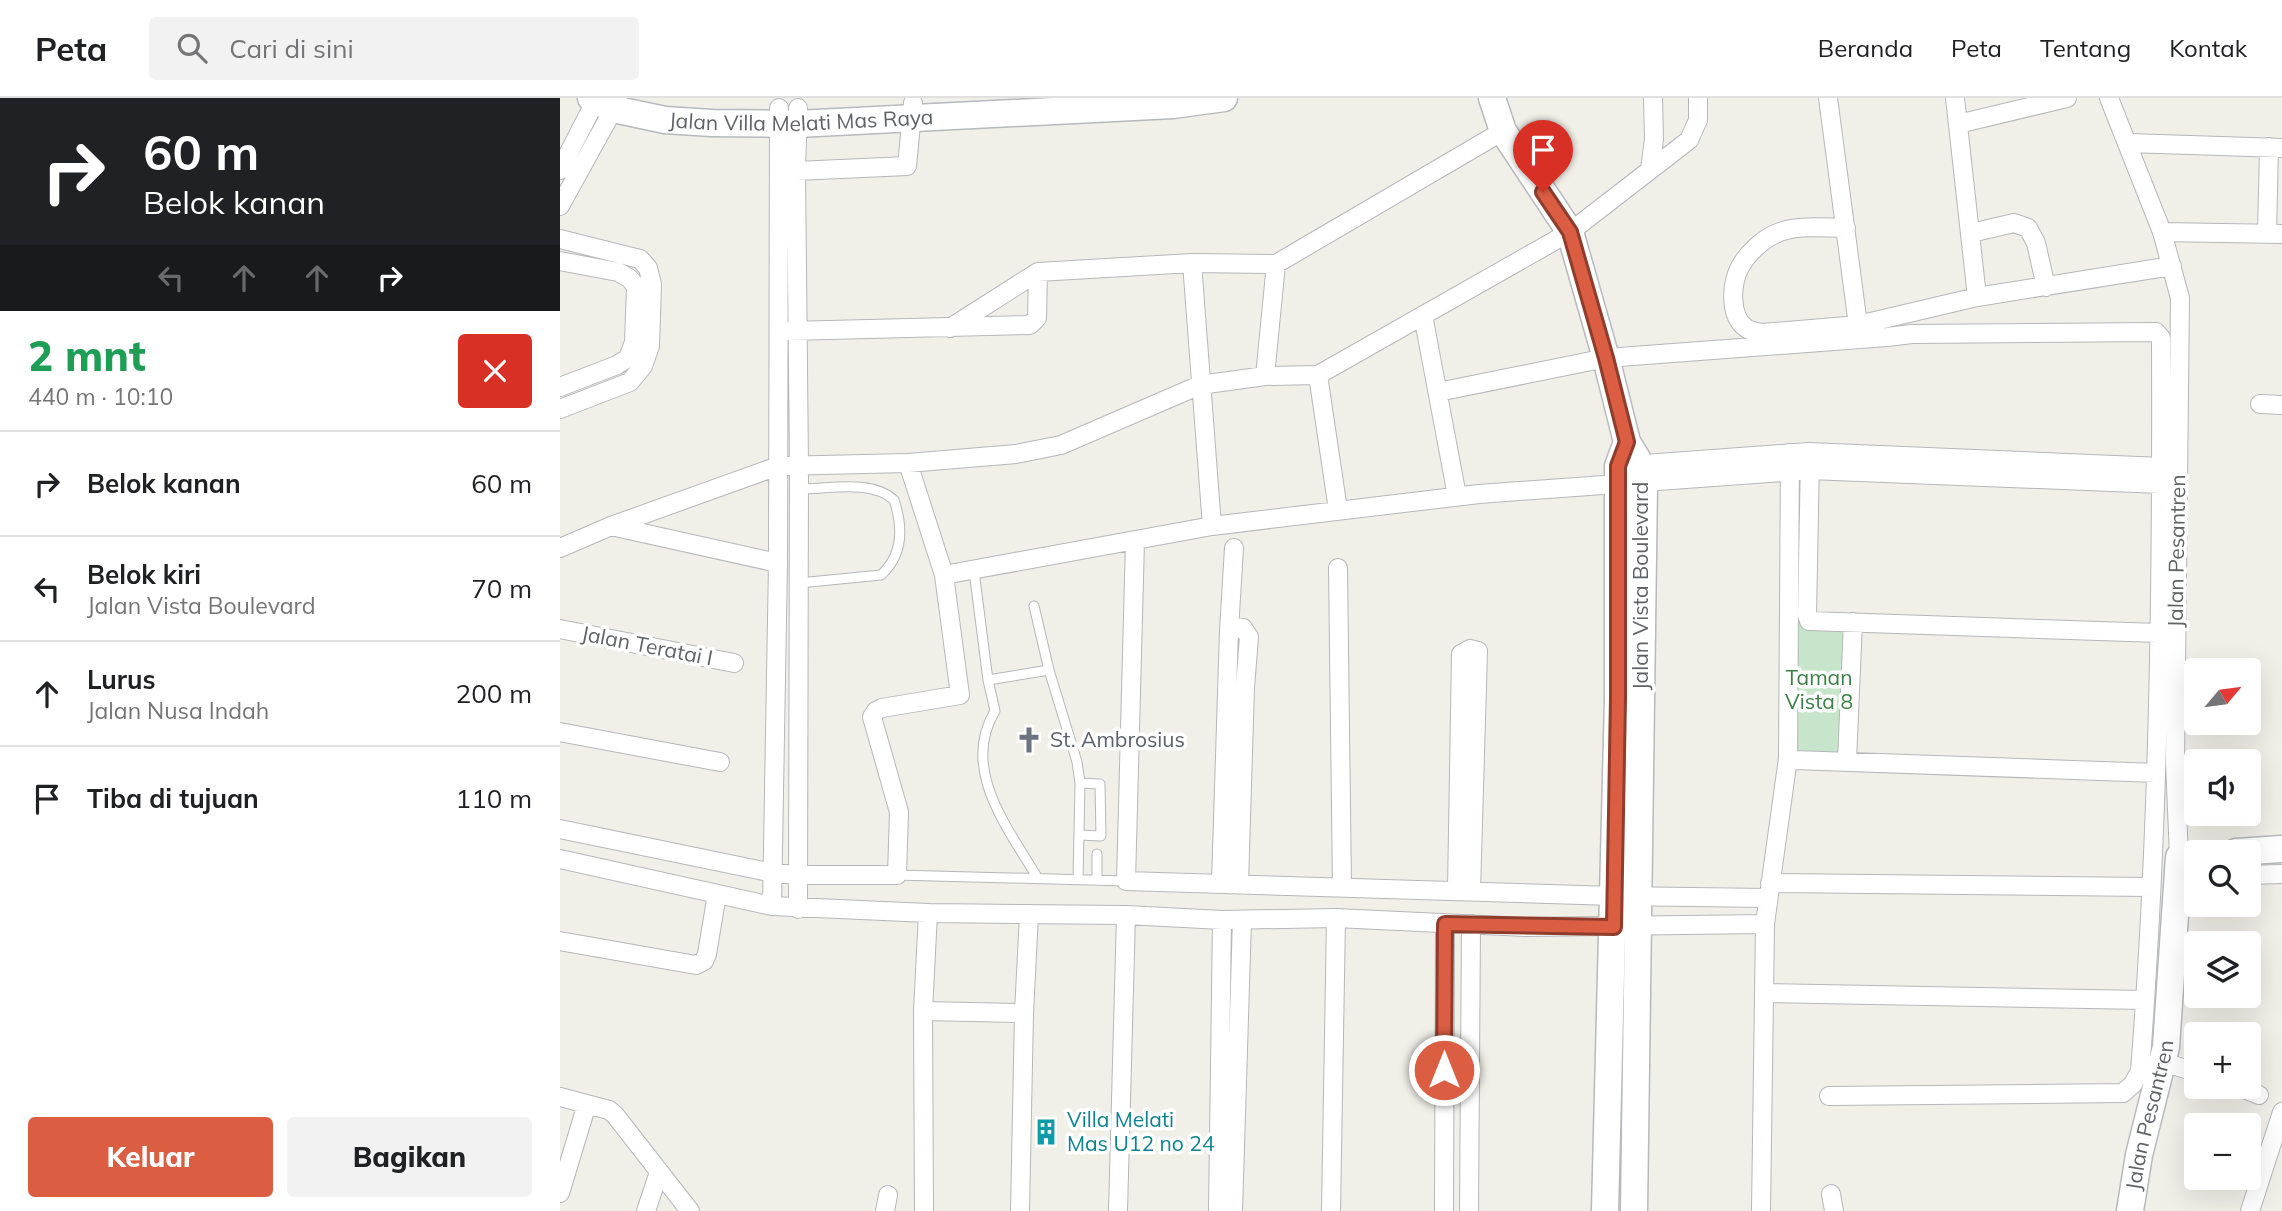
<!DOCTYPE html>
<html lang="id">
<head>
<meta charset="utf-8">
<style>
  :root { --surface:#fff; --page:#f2f2f2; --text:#202124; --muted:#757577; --line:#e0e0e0; --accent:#db5e43 }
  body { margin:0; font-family:Mulish,sans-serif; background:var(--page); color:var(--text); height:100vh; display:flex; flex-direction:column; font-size:26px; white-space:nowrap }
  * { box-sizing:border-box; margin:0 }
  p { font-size:23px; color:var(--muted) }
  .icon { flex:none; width:38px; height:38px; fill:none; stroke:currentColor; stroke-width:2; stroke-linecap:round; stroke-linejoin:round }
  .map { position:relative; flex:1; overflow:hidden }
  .sheet { display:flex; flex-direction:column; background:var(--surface); width:560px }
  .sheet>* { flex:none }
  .guide { background:#202124; color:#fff; overflow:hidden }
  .needle { width:46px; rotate:61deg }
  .buttons { position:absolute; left:1624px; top:560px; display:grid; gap:14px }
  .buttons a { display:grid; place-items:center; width:77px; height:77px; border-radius:7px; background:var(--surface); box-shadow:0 7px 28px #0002; font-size:35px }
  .pin { position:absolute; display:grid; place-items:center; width:60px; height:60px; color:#fff; margin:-72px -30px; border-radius:50% 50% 50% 0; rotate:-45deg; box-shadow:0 0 7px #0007 }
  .pin .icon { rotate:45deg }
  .me { position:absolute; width:77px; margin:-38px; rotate:0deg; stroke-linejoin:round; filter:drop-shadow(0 0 5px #0008) }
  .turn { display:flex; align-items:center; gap:24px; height:147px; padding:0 28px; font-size:32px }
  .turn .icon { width:91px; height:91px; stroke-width:2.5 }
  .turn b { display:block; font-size:49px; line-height:60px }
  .lanes { display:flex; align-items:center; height:66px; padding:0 28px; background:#0003; justify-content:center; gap:35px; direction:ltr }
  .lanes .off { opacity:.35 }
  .round { display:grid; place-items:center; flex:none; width:74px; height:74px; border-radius:7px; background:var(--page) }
  .overview { display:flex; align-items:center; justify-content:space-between; height:119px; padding:0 28px }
  h1 { font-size:42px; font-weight:800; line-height:52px; color:#1e9e55 }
  .action { display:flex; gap:14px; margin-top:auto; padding:14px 28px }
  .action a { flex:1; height:80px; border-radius:7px; background:var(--accent); color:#fff; font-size:28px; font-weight:800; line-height:80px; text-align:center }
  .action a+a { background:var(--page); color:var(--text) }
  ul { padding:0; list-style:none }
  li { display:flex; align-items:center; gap:21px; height:105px; padding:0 28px; border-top:2px solid var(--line) }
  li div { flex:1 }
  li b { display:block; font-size:26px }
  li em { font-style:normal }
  header { display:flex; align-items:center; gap:42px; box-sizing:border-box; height:98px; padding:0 35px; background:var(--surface); border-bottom:2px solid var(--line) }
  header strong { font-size:33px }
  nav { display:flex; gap:38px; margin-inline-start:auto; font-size:24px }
  .search { width:490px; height:63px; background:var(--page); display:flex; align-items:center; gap:18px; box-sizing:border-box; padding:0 24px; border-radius:7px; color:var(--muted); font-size:26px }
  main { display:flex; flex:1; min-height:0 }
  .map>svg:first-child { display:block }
  .green { fill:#c7e5ca }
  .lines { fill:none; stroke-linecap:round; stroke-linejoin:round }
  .lane-casing { stroke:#b5b7bb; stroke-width:11 }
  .street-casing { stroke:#b5b7bb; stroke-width:20 }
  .secondary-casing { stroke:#b6b9be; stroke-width:29 }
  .lane { stroke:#fff; stroke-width:9 }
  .street { stroke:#fff; stroke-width:18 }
  .secondary { stroke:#fff; stroke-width:26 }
  .route-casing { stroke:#8e3d2c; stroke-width:18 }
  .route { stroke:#db5e43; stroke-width:12 }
  .labels { text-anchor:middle; stroke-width:7; stroke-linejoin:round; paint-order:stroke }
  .street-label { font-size:21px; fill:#5f6267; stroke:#fff }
  .park-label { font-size:21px; fill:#3d8046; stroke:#fff }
  .worship-label { font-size:21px; fill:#5b616d; stroke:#fff; text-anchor:start }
  .culture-label { font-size:21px; fill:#0d838f; stroke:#fff; text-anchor:start }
</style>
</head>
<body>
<header>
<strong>Peta</strong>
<div class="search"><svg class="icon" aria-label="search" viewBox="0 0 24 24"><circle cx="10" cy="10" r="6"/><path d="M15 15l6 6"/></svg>Cari di sini</div>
<nav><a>Beranda</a><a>Peta</a><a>Tentang</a><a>Kontak</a></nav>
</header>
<main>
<section class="sheet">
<div class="guide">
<div class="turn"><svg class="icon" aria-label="right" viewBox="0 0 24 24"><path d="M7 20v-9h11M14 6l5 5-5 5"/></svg><div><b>60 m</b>Belok kanan</div></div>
<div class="lanes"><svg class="icon off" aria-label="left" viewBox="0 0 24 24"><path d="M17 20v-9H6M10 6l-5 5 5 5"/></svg><svg class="icon off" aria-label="ahead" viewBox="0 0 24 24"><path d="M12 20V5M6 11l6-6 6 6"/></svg><svg class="icon off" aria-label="ahead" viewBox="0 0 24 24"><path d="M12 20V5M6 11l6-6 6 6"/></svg><svg class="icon" aria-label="right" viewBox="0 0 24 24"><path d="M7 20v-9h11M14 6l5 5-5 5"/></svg></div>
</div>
<div class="overview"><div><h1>2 mnt</h1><p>440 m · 10:10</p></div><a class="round" style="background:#d93025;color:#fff"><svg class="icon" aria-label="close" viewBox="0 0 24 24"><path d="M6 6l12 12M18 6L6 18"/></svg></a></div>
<ul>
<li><svg class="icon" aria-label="right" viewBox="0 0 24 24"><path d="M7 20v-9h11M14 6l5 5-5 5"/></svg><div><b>Belok kanan</b></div><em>60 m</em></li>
<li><svg class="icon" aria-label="left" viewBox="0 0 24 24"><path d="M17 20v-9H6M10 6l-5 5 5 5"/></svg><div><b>Belok kiri</b><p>Jalan Vista Boulevard</p></div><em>70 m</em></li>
<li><svg class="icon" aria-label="ahead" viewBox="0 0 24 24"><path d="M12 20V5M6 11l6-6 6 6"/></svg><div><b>Lurus</b><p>Jalan Nusa Indah</p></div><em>200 m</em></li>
<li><svg class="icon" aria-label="arrive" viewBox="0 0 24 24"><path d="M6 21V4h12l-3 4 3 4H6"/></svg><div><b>Tiba di tujuan</b></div><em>110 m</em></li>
</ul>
<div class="action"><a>Keluar</a><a>Bagikan</a></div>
</section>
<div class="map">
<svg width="1722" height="1113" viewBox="0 0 1722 1113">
  <rect width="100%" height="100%" fill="#f0efe8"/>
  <path class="green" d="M1230 523 1293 524 1287 663 1228 660Z"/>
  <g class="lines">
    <g class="lane-casing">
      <path id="lane" d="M414 473 428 582 435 613C400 671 448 730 477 779
        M239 485 321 477C343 457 343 429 334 402 312 381 268 391 239 391
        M474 508 489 572 517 664 520 685 518 781
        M428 582 489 572
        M520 737 541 738 540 686 520 685
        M337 777 566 783
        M537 781V756"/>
    </g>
    <g class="street-casing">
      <path id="street" d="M1268 0 1298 227
        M1395 0 1417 199
        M1549 0 1602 134 1620 200 1615 664 1619 759
        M238 10 236 73 239 367 238 811
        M1398 26 1507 0
        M1568 45 1722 50
        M0 72 37 0
        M1090 72 1094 41 1093 0
        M236 73 347 68 353 5
        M0 108 58 3
        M1286 130C1263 130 1236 126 1215 136 1202 142 1187 156 1180 169 1171 186 1169 218 1186 230 1190 233 1197 234 1202 235L1298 227 1417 199 1612 168
        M1602 134 1722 136
        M1411 135 1454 125 1468 130 1476 145 1486 189
        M1707 135 1709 49
        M0 141 80 161 88 170 92 186 90 248 83 268 70 284 0 311
        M0 163 58 174 69 180 76 188 74 244 68 260 57 267 0 289
        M632 165 652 428
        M863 217 897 398
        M390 230 478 174 632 165 716 166
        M229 233 470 227 477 220 478 174
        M758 277 778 412
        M705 278 716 166 943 33
        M878 294 1046 260 1327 239 1352 236 1596 234 1601 240C1602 485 1599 730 1580 973L1573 986 1563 995 1269 998
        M1700 306 1722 307
        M1230 355 1228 660 1234 662 1596 675
        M1250 361 1247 517 1249 523 1599 535
        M348 365 384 477 652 428 919 396 1250 372 1601 386
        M1071 367 1249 354 1602 369
        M51 428 218 465
        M575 443 566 783 1054 798 1208 800
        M0 450 51 428 218 368 348 365 456 356 501 347 640 287 705 278 758 277 1010 134 1129 42 1138 22V0
        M778 470 782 789
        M0 531 174 565
        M669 532 674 529 683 530 689 539 685 590 679 786
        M0 634 160 664
        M1287 663 1293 524
        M0 731 213 775 239 777H337L339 714 312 619 316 613 322 610 400 597 384 477
        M0 761 212 808 368 815 566 817 662 822 776 820 965 829 1205 826
        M1689 777 1722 776
        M661 785 669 532 674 450
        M1210 785 1591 789
        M897 792 901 556 910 551 918 553 911 793
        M212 808 218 465 219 10
        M0 843 136 867 144 863 147 856 157 796
        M1204 895 1585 902
        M363 913 464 915
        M1602 964 1636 974
        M1679 989 1699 997
        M0 999 49 1012 55 1017 130 1113
        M0 1095 27 1006
        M1271 1096 1274 1113
        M86 1113 99 1074
        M325 1113 328 1097
        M364 1113 363 913 368 815
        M460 1113 464 915 469 816
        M558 1113 566 817
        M658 1113 662 822
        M673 1113 682 822
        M771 1113 776 820
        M884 1113 885 826
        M909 1113 911 826
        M1201 1113 1205 826 1228 660
        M1690 1113 1722 1014"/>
    </g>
    <g class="secondary-casing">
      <g id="secondary">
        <path id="s1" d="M31 0 53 11 105 22 152 25 237 26 613 7 664 0"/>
        <path d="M932 0 943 33 1010 134 1046 260 1067 344 1081 367 1084 385 1074 1113"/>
        <path d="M1676 754 1722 751"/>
        <path d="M1045 1113 1058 600V368L1067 344"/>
        <path id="s2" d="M1570 1113 1579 1057 1606 949 1619 759 1636 757"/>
      </g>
    </g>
    <use href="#lane" class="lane"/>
    <use href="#street" class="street"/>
    <use href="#secondary" class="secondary"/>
  </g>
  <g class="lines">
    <g class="route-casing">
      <path id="route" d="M884 972 885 826 1054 829 1058 600V368L1067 344 1046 260 1010 134 983 94"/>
    </g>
    <use href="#route" class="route"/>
  </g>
  <defs>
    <g id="church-bare" transform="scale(2.1)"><path d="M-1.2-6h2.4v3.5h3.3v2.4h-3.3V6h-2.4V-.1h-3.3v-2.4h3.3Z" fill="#6b7280" stroke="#fff" stroke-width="2.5" paint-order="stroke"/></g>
    <g id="building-bare" transform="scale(2.1)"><path d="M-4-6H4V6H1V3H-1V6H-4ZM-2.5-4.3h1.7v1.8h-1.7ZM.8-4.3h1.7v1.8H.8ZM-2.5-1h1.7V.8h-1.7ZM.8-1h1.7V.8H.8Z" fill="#0f9aa8" stroke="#fff" stroke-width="2.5" paint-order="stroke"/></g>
  </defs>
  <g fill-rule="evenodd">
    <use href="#church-bare" x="469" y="642"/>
    <use href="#building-bare" x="486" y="1034"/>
  </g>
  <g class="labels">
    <g class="street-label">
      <text dy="7" stroke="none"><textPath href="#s1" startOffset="214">Jalan Villa Melati Mas Raya</textPath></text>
      <text transform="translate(1617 453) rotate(-89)" y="7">Jalan Pesantren</text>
      <text transform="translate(1081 488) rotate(-90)" y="7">Jalan Vista Boulevard</text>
      <text transform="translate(87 548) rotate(11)" y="7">Jalan Teratai I</text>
      <text dy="7" stroke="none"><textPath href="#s2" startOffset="98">Jalan Pesantren</textPath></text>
    </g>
    <g class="park-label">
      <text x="1259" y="587">Taman<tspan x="1259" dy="24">Vista 8</tspan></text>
    </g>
    <g class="worship-label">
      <text x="490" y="649">St. Ambrosius</text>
    </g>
    <g class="culture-label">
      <text x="507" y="1029">Villa Melati<tspan x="507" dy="24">Mas U12 no 24</tspan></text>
    </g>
  </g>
</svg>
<div class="buttons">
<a><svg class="needle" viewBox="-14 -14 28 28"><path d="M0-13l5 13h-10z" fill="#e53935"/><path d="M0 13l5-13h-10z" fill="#757577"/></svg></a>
<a><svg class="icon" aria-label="sound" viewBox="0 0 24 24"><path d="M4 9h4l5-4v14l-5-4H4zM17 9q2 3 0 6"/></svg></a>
<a><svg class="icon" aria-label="search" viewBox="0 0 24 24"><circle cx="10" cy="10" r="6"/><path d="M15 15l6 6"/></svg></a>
<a><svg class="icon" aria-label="layers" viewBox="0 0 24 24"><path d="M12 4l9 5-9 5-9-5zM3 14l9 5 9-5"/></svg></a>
<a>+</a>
<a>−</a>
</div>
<div class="pin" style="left:983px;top:94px;background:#d93025"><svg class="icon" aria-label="arrive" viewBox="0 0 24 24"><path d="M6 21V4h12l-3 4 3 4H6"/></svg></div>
<svg class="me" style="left:884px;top:972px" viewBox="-20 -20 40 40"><circle r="17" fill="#db5e43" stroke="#fff" stroke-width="3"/><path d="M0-11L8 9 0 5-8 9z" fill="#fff"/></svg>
</div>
</main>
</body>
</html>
